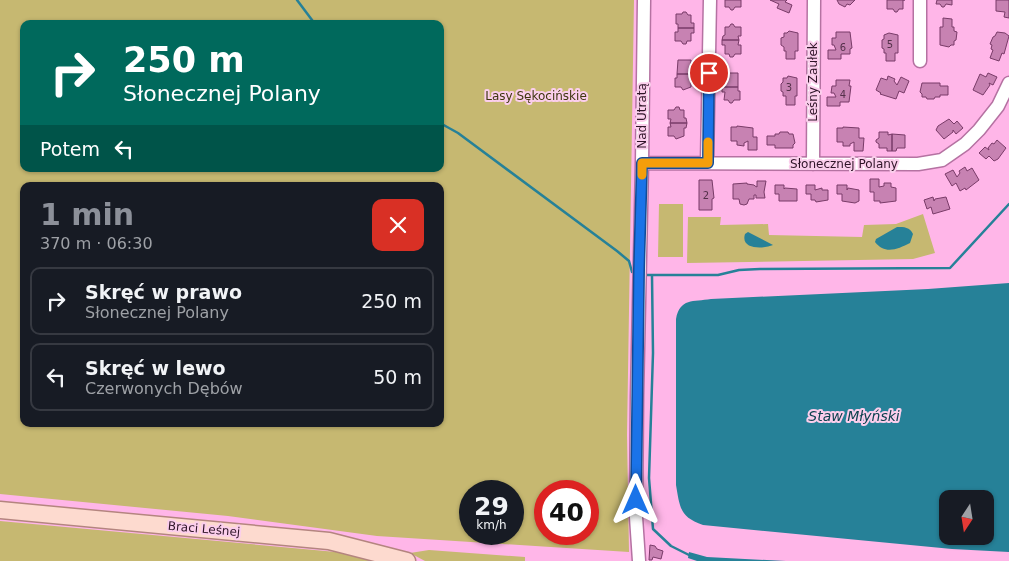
<!DOCTYPE html>
<html lang="pl">
<head>
<meta charset="utf-8">
<style>
  :root { --surface:#171b24; --page:#242831; --text:#f1f3f6; --muted:#9ea1a6; --line:#363941; --accent:#8c9099 }
  body { margin:0; font-family:"DejaVu Sans",sans-serif; background:var(--page); color:var(--text); height:100vh; display:flex; flex-direction:column; font-size:19px; white-space:nowrap }
  * { box-sizing:border-box; margin:0 }
  p { font-size:16px; color:var(--muted) }
  .icon { flex:none; width:28px; height:28px; fill:none; stroke:currentColor; stroke-width:2; stroke-linecap:round; stroke-linejoin:round }
  .map { position:relative; flex:1; overflow:hidden }
  .details { position:absolute; left:20px; top:182px; width:424px; height:245px; display:flex; flex-direction:column; background:var(--surface); border-radius:10px; box-shadow:0 1px 4px #0004 }
  .details>* { flex:none }
  .top-card { position:absolute; left:20px; top:20px; width:424px; height:152px; border-radius:10px; box-shadow:0 1px 4px #0004; background:#00695c; color:#fff; overflow:hidden }
  .needle { width:32px; rotate:192deg }
  .fabs { position:absolute; left:939px; top:490px; display:grid; gap:10px }
  .fabs a { display:grid; place-items:center; width:55px; height:55px; border-radius:10px; background:var(--surface); box-shadow:0 1px 4px #0004; font-size:25px }
  .speed { position:absolute; left:459px; top:480px; display:flex; gap:10px; font-size:25px; font-weight:700; text-align:center }
  .speed>* { display:grid; place-content:center; width:65px; height:65px; border-radius:50%; background:var(--surface); box-shadow:0 1px 4px #0004; line-height:1 }
  .speed small { font-size:12px; font-weight:400 }
  .speed .limit { border:8px solid #d22; background:#fff; color:#111 }
  .pin { position:absolute; display:grid; place-items:center; width:42px; height:42px; color:#fff; margin:-21px; border:2px solid #fff; border-radius:50%; box-shadow:0 1px 5px #0007 }
  .me { position:absolute; width:55px; margin:-28px; rotate:0deg; stroke-linejoin:round; filter:drop-shadow(0 0 4px #0008) }
  .turn { display:flex; align-items:center; gap:18px; height:105px; padding:0 20px; font-size:22px }
  .turn .icon { width:65px; height:65px; stroke-width:2.5 }
  .turn b { display:block; font-size:35px; line-height:42px }
  .then { display:flex; align-items:center; height:48px; padding:0 20px; background:#0003; gap:10px; font-size:19px }
  .round { display:grid; place-items:center; flex:none; width:52px; height:52px; border-radius:10px; background:var(--page) }
  .headline { display:flex; align-items:center; justify-content:space-between; height:85px; padding:0 20px }
  h1 { font-size:30px; font-weight:700; line-height:38px; color:var(--accent) }
  ul { padding:0; list-style:none }
  li { display:flex; align-items:center; gap:15px; height:68px; margin:0 10px 8px; padding:0 10px; border:2px solid var(--line); border-radius:10px }
  li div { flex:1 }
  li b { display:block; font-size:19px }
  li em { font-style:normal }
  .map>svg:first-child { display:block }
  .green { fill:#c6b871; fill-rule:evenodd }
  .water { fill:#268198; fill-rule:evenodd }
  .lines { fill:none; stroke-linecap:round; stroke-linejoin:round }
  .stream { stroke:#268198; stroke-width:2.5 }
  .building { fill:#c782b2; stroke:#793b68 }
  .minor-casing { stroke:#b572a2; stroke-width:15 }
  .major-casing { stroke:#b4857f; stroke-width:19 }
  .minor { stroke:#fff; stroke-width:12 }
  .major { stroke:#fddacf; stroke-width:16 }
  .route-casing { stroke:#114b97; stroke-width:12 }
  .route { stroke:#1a73e8; stroke-width:9 }
  .slow { stroke:#f59e0b; stroke-width:9 }
  .labels { text-anchor:middle; stroke-width:4; stroke-linejoin:round; paint-order:stroke }
  .number-label { font-size:10px; fill:#54304a }
  .street-label { font-size:12px; fill:#2e1427; stroke:#fbceec }
  .park-label { font-size:12px; fill:#3e360f; stroke:#fbceec }
  .water-label { font-size:14px; font-style:italic; fill:#0c414e; stroke:#fbceec }
</style>
</head>
<body>
<div class="map">
<svg width="1009" height="561" viewBox="0 0 1009 561">
  <rect width="100%" height="100%" fill="#ffb6e8"/>
  <path class="green" d="M0 0H634L627 435 629 552 377 536 228 516 0 494ZM24 24H440V169H24ZM24 186H440V424H24ZM512 491V534H470V491ZM545 491H588V534H545Z
    M659 204H683V257H658Z
    M923 214 935 253 913 259 687 263 688 217H721L720 225 768 224 769 235 862 237 864 225 896 224Z
    M0 521 358 554 375 561H0Z
    M429 550 525 557V561H425L410 553Z"/>
  <path class="water" d="M897 227C904 227 910 227 913 234L910 243C898 249 885 255 875 242L876 239Z
    M748 232 773 245C764 249 740 250 745 234Z
    M1009 283V552L952 549 703 525C680 517 680 508 676 485V319C680 298 693 302 711 299L928 289ZM948 499H985V536H948Z
    M689 552 707 557 786 561H697L688 558Z"/>
  <g class="lines">
    <path class="stream" d="M297 0 315 24
      M440 123 458 133 617 251 629 261 632 272
      M646 275H718L739 270 760 269 950 268 1009 204
      M652 276 653 353 649 478 653 529 671 546 689 555"/>
  </g>
  <path class="building" d="M725 0H741V7H735L733 10H731L729 7H725Z
    M770 0H787L785 2 792 5 789 13 777 8 779 4Z
    M837 0H855L850 5 847 4 845 7 839 4Z
    M887 0H905H903V9H899L897 12H895L893 9H887Z
    M937 0H952V5L946 4 944 7H942L940 4H936Z
    M996 0H1009V18L1004 17 1005 12 996 11Z
    M683 12H686L688 15H691V23H694V28H678V24H676V14H682Z
    M943 18 952 19V27H954V31L957 32 956 40 954 41V45H951L949 47 940 45V27H943Z
    M731 24H733L735 27H741V36H738L739 40H722L723 36 725 35V27H729Z
    M678 28H694V33H691V41H687L686 44H683L681 41H675V32H678Z
    M789 31 798 33V51H795V59H786V51H784V47L781 45V38L784 37V33H787Z
    M836 32H850L852 48 850 49V54H841V59H828V50H836L834 45H832V38H836Z
    M997 32 1005 33 1009 36 1004 54 1002 53 999 61 990 58 993 50 991 49 992 45 990 44 993 37 995 36Z
    M889 33 898 35V53H895V61H886V53H884V49L882 48V40L884 39V35Z
    M722 40H739L738 45H741V54H735L733 57H730L729 54H725V45H722Z
    M678 60H691V69H693L694 74H677Z
    M725 73H738V87H722V82H725Z
    M988 73 997 77 993 85 989 83 990 85 983 95 973 90 980 74 986 77Z
    M677 74H694L693 79H691V87L683 90 681 87H675V78H677Z
    M788 76 797 78V96H795V105H786V96H783V92L781 91V84L783 82V78H787Z
    M888 76 895 79 894 81 897 85 901 77 909 81 904 93 899 91 896 99 880 94 881 93 876 90 881 78 887 80Z
    M836 80H850L849 86H851L849 102H840V106H827V97H836L834 93H831L832 86H836Z
    M922 83H940V86H948V95H940V97H935L934 99H927L926 97H922V94L920 92Z
    M722 87H738V91H740V100H734L732 103H730L728 100H724L725 92H722Z
    M676 107H679L680 110H684V118H686L687 123H670L671 119H668V110H674Z
    M949 119 954 124 957 121 963 128 956 134 953 130V132L944 139 936 130 938 126Z
    M670 123H687L686 128H684V136L676 139 674 136H668V127H671Z
    M737 126 753 128V137H757V150H748V141L744 143V146L737 145V141H731V127H737Z
    M843 127 859 128V138H864L863 151H854V142L850 144V146H843V142H837V128H843Z
    M780 132H788L789 134H793L795 143 793 145V148H775V145H767V136H775V134H779Z
    M879 132H888V135L892 134V151H887V148H879V144L876 142V140L879 138Z
    M892 134 905 135V148H897L896 151H892Z
    M997 140 1006 148 998 159 994 161 989 156 986 159 979 153 985 147 989 150 988 148 992 143 994 144Z
    M965 167 967 171 972 168 979 180 966 190 965 188 960 191 956 183 952 186 945 174 953 170 957 177 960 173 959 171Z
    M870 179H879V187L884 186V183H891V187L896 188V201L880 203V201H874V192H870Z
    M699 180H712L714 198 712 199V210H699Z
    M757 181H766L764 192 765 198H756V195H754V199H749L747 204 744 205 740 204 739 199H733V184L747 183V184L754 185 755 186 757 187Z
    M775 185H784V189L785 188 797 189V201H779V194H775Z
    M806 185H815V190L822 188V190H828V200L816 202 815 200H811V194H806Z
    M837 185H847V190L848 188 859 190V201L855 203 842 201V194H837Z
    M933 197 934 201 935 199 946 197 950 209 933 214 931 207 927 209 924 200Z
    M650 545 655 546 657 549 663 551 661 559 653 557 652 560H649Z"/>
  <g class="lines">
    <g class="minor-casing">
      <path id="minor" d="M920 0V61
        M642 163 918 164 942 160 965 144 979 130 998 106 1009 83
        M707 163 710 0
        M813 164 814 0
        M639 561 636 517 637 396 642 163 644 0"/>
    </g>
    <g class="major-casing">
      <path id="major" d="M0 510 329 541 407 561"/>
    </g>
    <use href="#minor" class="minor"/>
    <use href="#major" class="major"/>
  </g>
  <g class="lines">
    <g class="route-casing">
      <path id="route" d="M636 500 639 269 642 163H708L709 73"/>
    </g>
    <use href="#route" class="route"/>
    <path class="slow" d="M642 175V163H708V142"/>
  </g>
  <g class="labels">
    <g class="number-label">
      <text x="890" y="48">5</text>
      <text x="843" y="51">6</text>
      <text x="789" y="91">3</text>
      <text x="843" y="98">4</text>
      <text x="706" y="199">2</text>
    </g>
    <g class="street-label">
      <text transform="translate(813 82) rotate(-90)" y="4">Leśny Zaułek</text>
      <text transform="translate(642 116) rotate(-90)" y="4">Nad Utratą</text>
      <text x="844" y="168">Słonecznej Polany</text>
      <text transform="translate(204 529) rotate(5)" y="4">Braci Leśnej</text>
    </g>
    <g class="park-label">
      <text x="536" y="100">Lasy Sękocińskie</text>
    </g>
    <g class="water-label">
      <text x="854" y="421">Staw Młyński</text>
    </g>
  </g>
</svg>
<div class="fabs">
<a><svg class="needle" viewBox="-14 -14 28 28"><path d="M0-13l5 13h-10z" fill="#e53935"/><path d="M0 13l5-13h-10z" fill="#9ea1a6"/></svg></a>
</div>
<div class="speed"><div>29<small>km/h</small></div><div class="limit">40</div></div>
<div class="pin" style="left:709px;top:73px;background:#d93025"><svg class="icon" aria-label="arrive" viewBox="0 0 24 24"><path d="M6 21V4h12l-3 4 3 4H6"/></svg></div>
<svg class="me" style="left:636px;top:500px" viewBox="-20 -20 40 40"><path d="M0-17L14 15 0 8-14 15z" fill="#1a73e8" stroke="#fff" stroke-width="4"/></svg>
<div class="top-card">
<div class="turn"><svg class="icon" aria-label="right" viewBox="0 0 24 24"><path d="M7 20v-9h11M14 6l5 5-5 5"/></svg><div><b>250 m</b>Słonecznej Polany</div></div>
<div class="then">Potem<svg class="icon" aria-label="left" viewBox="0 0 24 24"><path d="M17 20v-9H6M10 6l-5 5 5 5"/></svg></div>
</div>
<section class="details">
<div class="headline"><div><h1>1 min</h1><p>370 m · 06:30</p></div><a class="round" style="background:#d93025;color:#fff"><svg class="icon" aria-label="close" viewBox="0 0 24 24"><path d="M6 6l12 12M18 6L6 18"/></svg></a></div>
<ul>
<li><svg class="icon" aria-label="right" viewBox="0 0 24 24"><path d="M7 20v-9h11M14 6l5 5-5 5"/></svg><div><b>Skręć w prawo</b><p>Słonecznej Polany</p></div><em>250 m</em></li>
<li><svg class="icon" aria-label="left" viewBox="0 0 24 24"><path d="M17 20v-9H6M10 6l-5 5 5 5"/></svg><div><b>Skręć w lewo</b><p>Czerwonych Dębów</p></div><em>50 m</em></li>
</ul>
</section>
</div>
</body>
</html>
